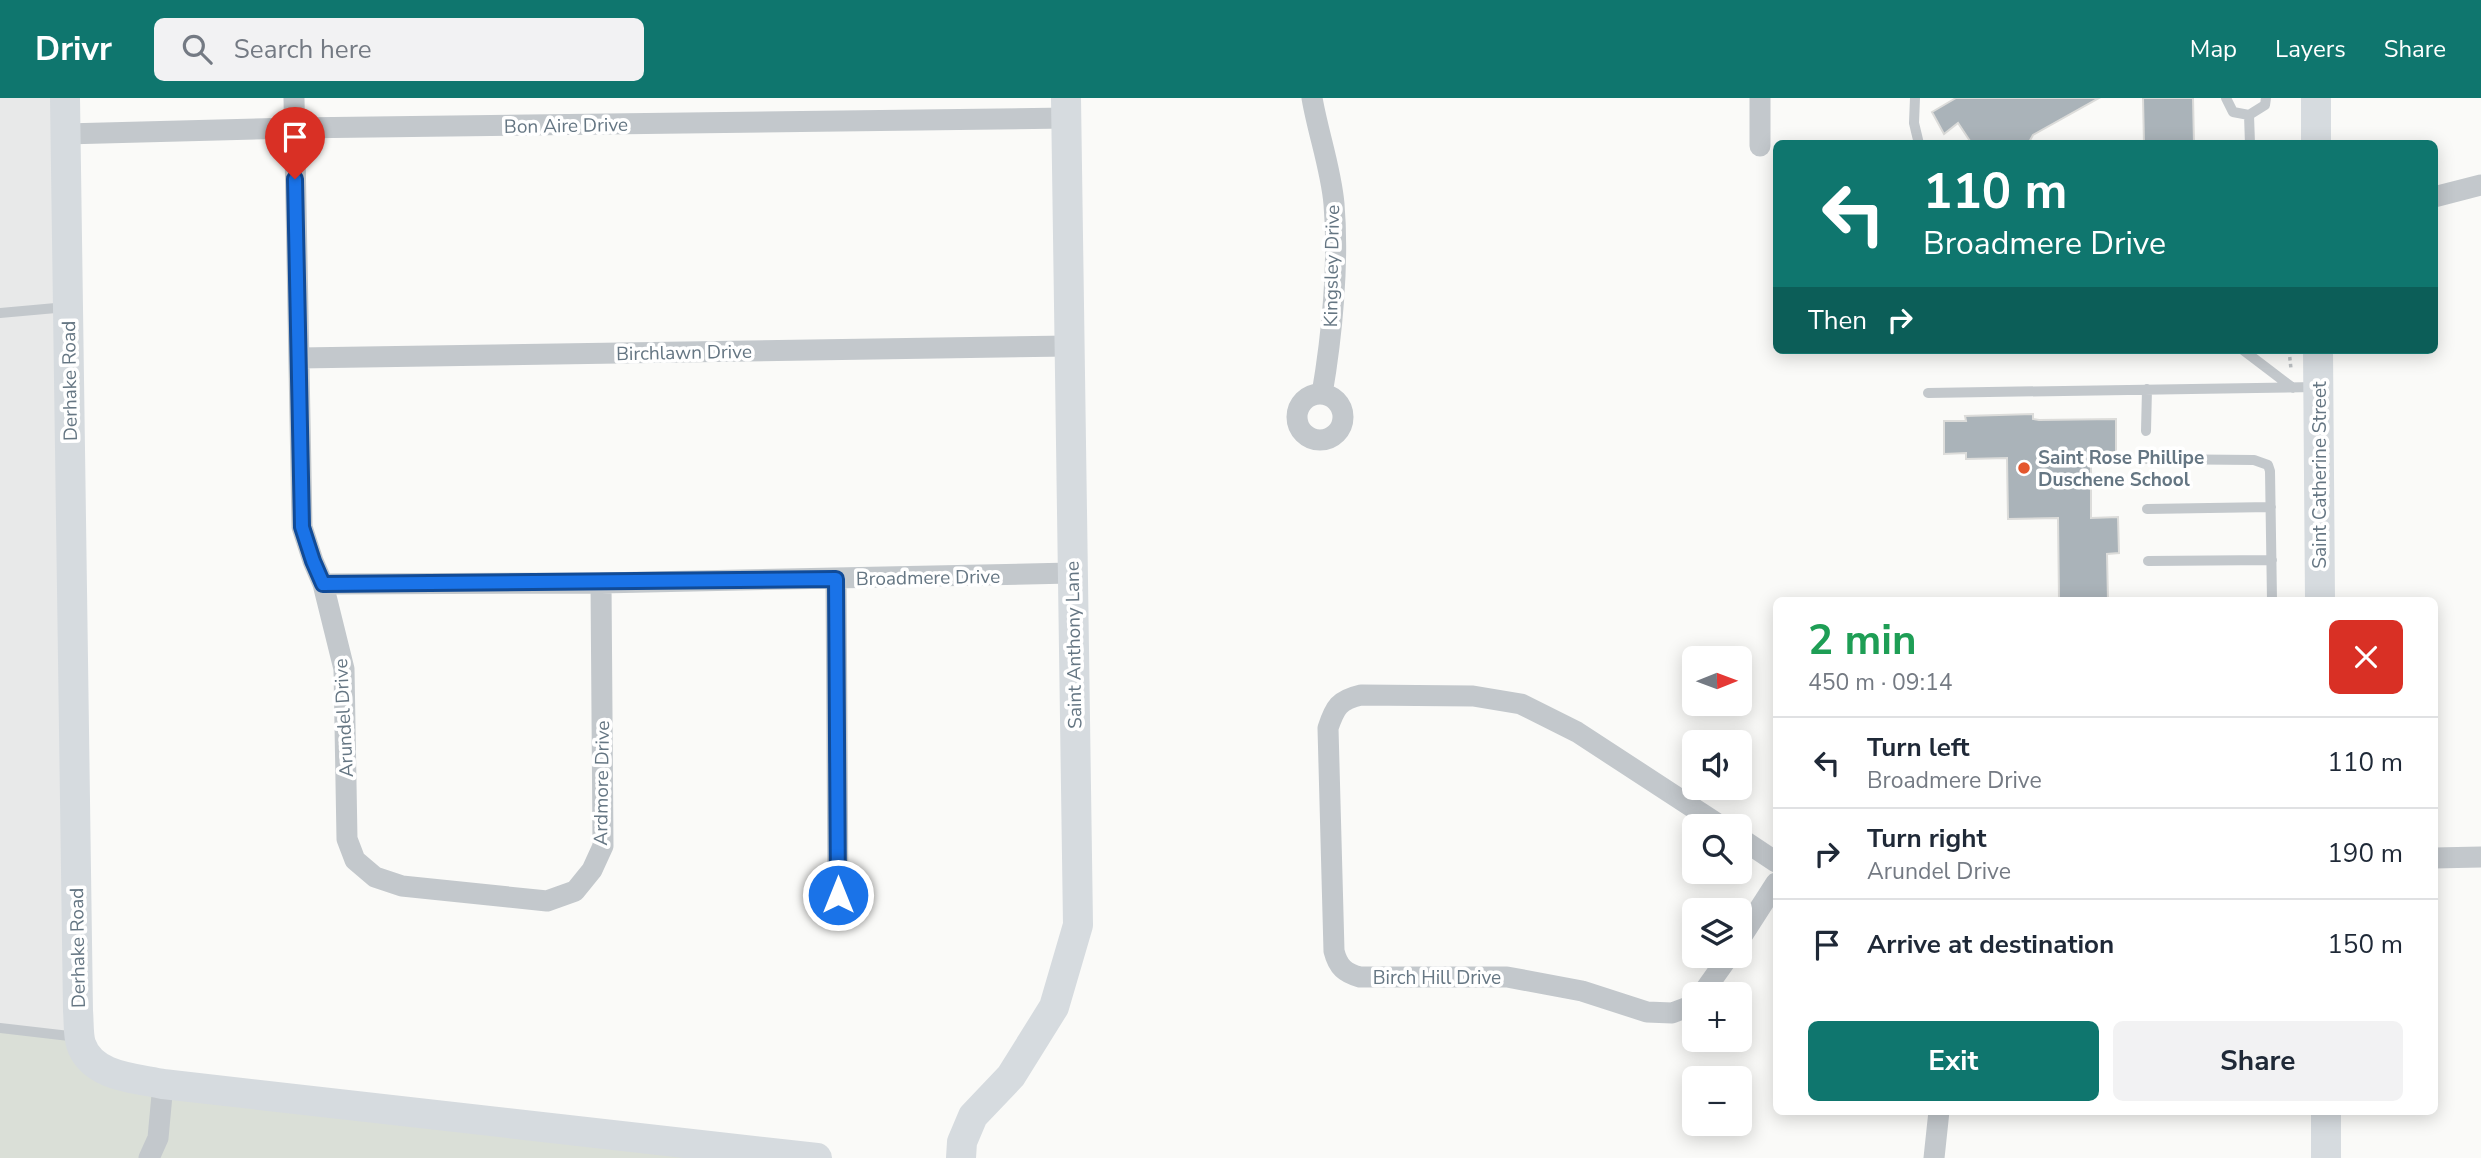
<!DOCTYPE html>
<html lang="en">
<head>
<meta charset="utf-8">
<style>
  :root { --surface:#fff; --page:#f2f2f3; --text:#1f2937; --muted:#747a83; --line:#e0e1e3; --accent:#0f766e }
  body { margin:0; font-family:"Nunito Sans",sans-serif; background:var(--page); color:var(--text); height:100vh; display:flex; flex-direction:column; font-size:26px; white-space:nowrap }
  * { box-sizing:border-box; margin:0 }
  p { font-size:23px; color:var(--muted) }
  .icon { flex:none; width:38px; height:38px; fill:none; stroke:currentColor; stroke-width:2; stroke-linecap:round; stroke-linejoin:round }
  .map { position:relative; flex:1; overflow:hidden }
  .panel { position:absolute; left:1773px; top:499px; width:665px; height:518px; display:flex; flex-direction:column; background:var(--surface); border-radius:10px; box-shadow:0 4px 18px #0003 }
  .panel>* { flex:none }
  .top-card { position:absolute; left:1773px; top:42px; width:665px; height:214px; border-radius:10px; box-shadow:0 4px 18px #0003; background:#0f766e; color:#fff; overflow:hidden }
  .needle { width:46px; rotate:89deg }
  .tools { position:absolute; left:1682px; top:548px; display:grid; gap:14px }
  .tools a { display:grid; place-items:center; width:70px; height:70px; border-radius:10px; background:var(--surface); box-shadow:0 4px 18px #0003; font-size:35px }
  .pin { position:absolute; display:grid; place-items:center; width:60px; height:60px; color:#fff; margin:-72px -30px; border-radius:50% 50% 50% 0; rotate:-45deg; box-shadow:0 0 7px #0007 }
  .pin .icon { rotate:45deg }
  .me { position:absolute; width:77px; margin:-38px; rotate:0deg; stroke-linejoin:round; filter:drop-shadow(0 0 5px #0008) }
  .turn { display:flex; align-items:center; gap:24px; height:147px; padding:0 35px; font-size:32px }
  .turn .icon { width:91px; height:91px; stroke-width:2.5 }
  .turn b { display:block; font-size:49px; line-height:60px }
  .then { display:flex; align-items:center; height:66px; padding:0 35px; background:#0003; gap:14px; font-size:26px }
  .round { display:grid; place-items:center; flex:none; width:74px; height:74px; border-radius:10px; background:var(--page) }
  .headline { display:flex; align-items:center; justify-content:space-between; height:119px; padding:0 35px }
  h1 { font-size:42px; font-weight:700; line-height:52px; color:#1e9e55 }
  .cta { display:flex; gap:14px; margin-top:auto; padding:14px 35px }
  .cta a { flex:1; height:80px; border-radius:10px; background:var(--accent); color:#fff; font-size:28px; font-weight:700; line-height:80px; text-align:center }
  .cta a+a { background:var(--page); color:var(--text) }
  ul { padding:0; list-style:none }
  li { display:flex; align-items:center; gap:21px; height:91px; padding:0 35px; border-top:2px solid var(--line) }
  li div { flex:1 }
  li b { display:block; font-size:26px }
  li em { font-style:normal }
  header { display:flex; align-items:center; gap:42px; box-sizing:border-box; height:98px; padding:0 35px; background:var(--accent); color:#fff }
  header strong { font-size:33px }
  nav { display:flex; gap:38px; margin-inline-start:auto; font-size:24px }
  .search { width:490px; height:63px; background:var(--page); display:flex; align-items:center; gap:18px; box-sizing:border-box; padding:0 24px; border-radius:10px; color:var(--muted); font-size:26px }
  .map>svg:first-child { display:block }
  .built { fill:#e8e9e9 }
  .green { fill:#dadfd7 }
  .building { fill:#aab3b9; stroke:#dcdcda; stroke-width:2 }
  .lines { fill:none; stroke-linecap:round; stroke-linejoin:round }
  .path { stroke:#bbbfc2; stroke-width:3.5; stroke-dasharray:3.5 3.5; stroke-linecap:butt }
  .lane { stroke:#c3c8cc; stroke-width:10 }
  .street { stroke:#c3c8cc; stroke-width:21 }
  .secondary { stroke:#d6dbdf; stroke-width:30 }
  .route-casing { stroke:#114b97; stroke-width:18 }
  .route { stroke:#1a73e8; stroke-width:12 }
  .poi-dot { fill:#e4572e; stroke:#fff; stroke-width:2.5 }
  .labels { text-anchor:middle; stroke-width:7; stroke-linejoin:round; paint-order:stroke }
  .street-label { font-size:19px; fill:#657683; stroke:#fff }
  .poi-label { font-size:19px; font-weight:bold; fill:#657683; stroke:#fff; text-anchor:start }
</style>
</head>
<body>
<header>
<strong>Drivr</strong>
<div class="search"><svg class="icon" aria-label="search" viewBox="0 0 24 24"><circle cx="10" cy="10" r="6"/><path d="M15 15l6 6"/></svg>Search here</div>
<nav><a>Map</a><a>Layers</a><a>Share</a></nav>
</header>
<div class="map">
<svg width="2481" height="1060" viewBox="0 0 2481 1060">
  <rect width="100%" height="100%" fill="#fafaf8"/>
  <path class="built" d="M0 0H57L75 943 0 932Z"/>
  <path class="green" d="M0 932 71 938 82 969 737 1060H0Z"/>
  <path class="building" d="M1956 0H2099L2033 37 2028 46H1972L1958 25 1944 36 1932 14Z
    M2143 0H2193L2194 46H2144Z
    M2033 316V321L2039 322 2116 321V354H2091V420L2118 419 2119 455 2107 456 2108 502H2059L2058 420 2008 421 2007 360 1966 361V355L1944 356V323H1966L1965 318Z"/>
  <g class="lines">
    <path class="path" d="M2289 252 2291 271"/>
    <path class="lane" d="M1915 0 1914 25 1919 46
      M2226 0 2233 14 2249 17
      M2250 46 2249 17 2265 7 2266 0
      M0 215 67 209
      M2243 252 2293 290
      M1928 295 2316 289
      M2146 333 2147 291
      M2147 361 2254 362 2268 367 2270 373 2272 502
      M2147 411 2271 409
      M2148 463 2272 462
      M0 930 78 939"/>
    <path class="street" d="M294 0 302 429 313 463 323 486 344 571 347 741 355 762 375 779 402 788 547 803 575 793 592 772 603 748 601 485
      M1312 0C1318 35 1331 71 1334 106 1339 165 1332 238 1322 296
      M1760 0V48
      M65 36 294 30 1067 20
      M2434 99 2481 87
      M299 260 1069 248
      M1297 319a23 23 0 1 1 46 0a23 23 0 1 1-46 0Z
      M836 481 838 797
      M323 486 601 485 1071 475
      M1740 740 1776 764
      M2434 760 2481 759
      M1740 841 1776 785
      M1702 896 1729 858
      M1694 903 1688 909 1672 915 1647 914 1582 893 1507 879H1360C1345 875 1338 869 1334 853L1328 630C1335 609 1339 602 1361 597L1473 598 1521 606 1577 634 1721 728
      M149 1060 158 1040 163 986
      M1934 1060 1939 1013"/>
    <path class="secondary" d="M65 0 78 913C79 923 78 937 81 946 92 979 135 980 163 986L817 1060
      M2316 0V46
      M2318 252 2320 502
      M2326 1013V1060
      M961 1060 962 1044 973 1018 1011 978 1054 909 1078 827 1066 0"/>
  </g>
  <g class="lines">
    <g class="route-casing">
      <path id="route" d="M295 81 302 429 313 463 323 486 836 481 838 797"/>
    </g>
    <use href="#route" class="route"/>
  </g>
  <circle class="poi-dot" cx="2024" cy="370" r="7"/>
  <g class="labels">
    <g class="street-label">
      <text transform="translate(566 27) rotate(-1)" y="7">Bon Aire Drive</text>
      <text transform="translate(1331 168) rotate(-89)" y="7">Kingsley Drive</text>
      <text transform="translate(684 254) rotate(-1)" y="7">Birchlawn Drive</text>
      <text transform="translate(69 283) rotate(-91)" y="7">Derhake Road</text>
      <text transform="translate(2319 377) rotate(-90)" y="7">Saint Catherine Street</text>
      <text transform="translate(928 479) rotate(-1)" y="7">Broadmere Drive</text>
      <text transform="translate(1073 547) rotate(-91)" y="7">Saint Anthony Lane</text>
      <text transform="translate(343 620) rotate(-93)" y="7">Arundel Drive</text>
      <text transform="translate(601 685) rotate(-89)" y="7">Ardmore Drive</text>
      <text transform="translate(77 850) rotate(-91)" y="7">Derhake Road</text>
      <text x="1437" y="886">Birch Hill Drive</text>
    </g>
    <g class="poi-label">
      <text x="2038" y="366">Saint Rose Phillipe<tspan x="2038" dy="22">Duschene School</tspan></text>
    </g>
  </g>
</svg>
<div class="tools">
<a><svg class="needle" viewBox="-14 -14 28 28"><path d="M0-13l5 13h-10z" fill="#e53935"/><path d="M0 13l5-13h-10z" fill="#747a83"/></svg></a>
<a><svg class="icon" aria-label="sound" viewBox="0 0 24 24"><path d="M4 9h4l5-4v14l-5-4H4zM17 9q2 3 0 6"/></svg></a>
<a><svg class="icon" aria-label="search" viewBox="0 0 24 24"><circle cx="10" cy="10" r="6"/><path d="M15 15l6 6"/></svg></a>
<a><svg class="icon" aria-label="layers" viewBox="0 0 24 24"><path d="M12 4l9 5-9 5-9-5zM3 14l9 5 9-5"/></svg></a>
<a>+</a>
<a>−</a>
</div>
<div class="pin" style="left:295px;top:81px;background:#d93025"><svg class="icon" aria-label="arrive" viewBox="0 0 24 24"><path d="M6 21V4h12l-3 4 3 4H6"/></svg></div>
<svg class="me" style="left:838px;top:797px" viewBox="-20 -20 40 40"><circle r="17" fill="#1a73e8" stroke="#fff" stroke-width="3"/><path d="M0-11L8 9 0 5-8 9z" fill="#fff"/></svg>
<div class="top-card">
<div class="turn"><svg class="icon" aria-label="left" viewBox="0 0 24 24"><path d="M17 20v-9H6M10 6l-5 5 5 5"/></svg><div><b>110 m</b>Broadmere Drive</div></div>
<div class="then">Then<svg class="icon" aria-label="right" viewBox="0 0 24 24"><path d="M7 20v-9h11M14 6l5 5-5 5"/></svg></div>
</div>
<section class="panel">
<div class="headline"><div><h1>2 min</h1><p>450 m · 09:14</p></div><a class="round" style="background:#d93025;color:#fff"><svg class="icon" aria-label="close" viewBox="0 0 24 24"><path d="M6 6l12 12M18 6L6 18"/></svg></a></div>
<ul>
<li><svg class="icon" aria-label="left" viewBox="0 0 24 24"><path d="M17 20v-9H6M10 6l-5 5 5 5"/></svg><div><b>Turn left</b><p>Broadmere Drive</p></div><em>110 m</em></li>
<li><svg class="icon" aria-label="right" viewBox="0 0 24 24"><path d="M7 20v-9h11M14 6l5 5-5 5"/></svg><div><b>Turn right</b><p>Arundel Drive</p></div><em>190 m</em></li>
<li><svg class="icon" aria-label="arrive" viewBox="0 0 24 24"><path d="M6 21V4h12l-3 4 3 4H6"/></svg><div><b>Arrive at destination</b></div><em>150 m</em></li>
</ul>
<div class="cta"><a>Exit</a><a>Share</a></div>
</section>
</div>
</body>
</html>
